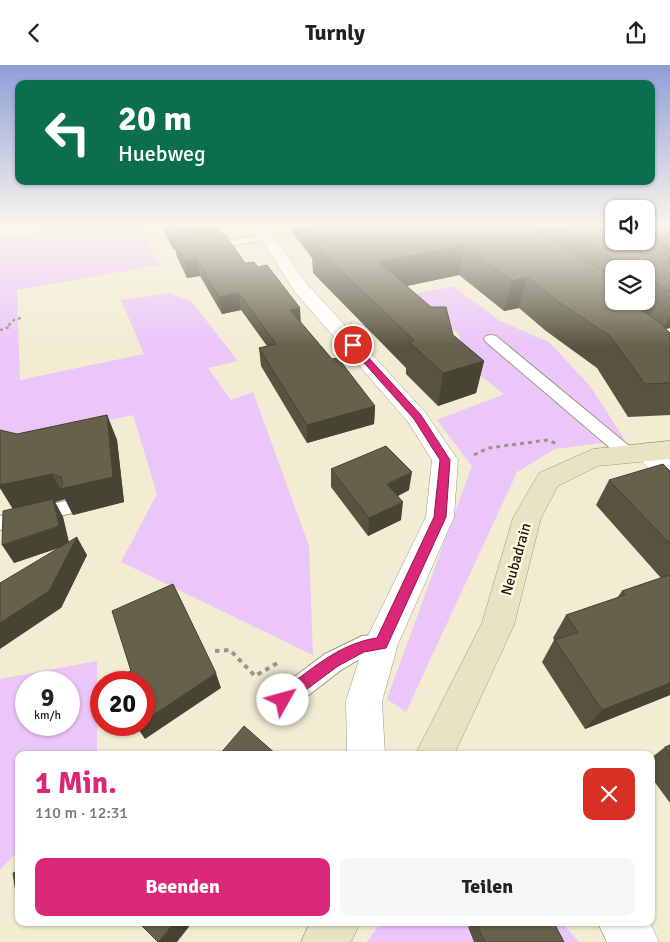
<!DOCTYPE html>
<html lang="de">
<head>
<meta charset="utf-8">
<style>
  :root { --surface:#fff; --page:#f6f6f6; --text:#222; --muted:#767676; --accent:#db2777 }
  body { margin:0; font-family:Signika,sans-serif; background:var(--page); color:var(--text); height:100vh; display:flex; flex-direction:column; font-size:19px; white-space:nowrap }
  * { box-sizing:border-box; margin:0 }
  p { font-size:16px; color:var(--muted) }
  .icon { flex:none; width:28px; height:28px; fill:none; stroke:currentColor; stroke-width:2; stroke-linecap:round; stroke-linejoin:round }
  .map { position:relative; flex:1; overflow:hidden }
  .panel { position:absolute; left:15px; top:686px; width:640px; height:175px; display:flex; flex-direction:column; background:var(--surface); border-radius:10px; box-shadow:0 1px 4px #0004 }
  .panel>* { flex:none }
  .banner { position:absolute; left:15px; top:15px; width:640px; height:105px; border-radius:10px; box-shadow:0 1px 4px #0004; background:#0b6e4f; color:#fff; overflow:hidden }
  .fabs { position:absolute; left:605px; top:135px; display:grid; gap:10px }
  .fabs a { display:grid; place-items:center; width:50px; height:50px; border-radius:10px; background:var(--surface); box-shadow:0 1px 4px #0004; font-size:25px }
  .speed { position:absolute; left:15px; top:606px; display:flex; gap:10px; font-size:25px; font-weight:700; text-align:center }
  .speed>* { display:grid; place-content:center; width:65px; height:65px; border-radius:50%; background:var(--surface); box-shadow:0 1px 4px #0004; line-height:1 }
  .speed small { font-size:12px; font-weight:400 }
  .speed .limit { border:8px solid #d22; background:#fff; color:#111 }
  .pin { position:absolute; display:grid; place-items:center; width:42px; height:42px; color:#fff; margin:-21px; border:2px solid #fff; border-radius:50%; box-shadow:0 1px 5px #0007 }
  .me { position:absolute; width:55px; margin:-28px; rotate:52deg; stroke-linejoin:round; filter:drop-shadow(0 0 4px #0008) }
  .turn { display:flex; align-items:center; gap:18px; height:105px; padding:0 20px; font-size:22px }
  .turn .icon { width:65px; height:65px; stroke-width:2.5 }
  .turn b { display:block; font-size:35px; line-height:42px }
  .round { display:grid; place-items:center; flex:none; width:52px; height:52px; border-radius:10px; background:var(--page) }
  .summary { display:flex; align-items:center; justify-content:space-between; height:85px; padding:0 20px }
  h1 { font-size:30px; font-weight:700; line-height:38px; color:var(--accent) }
  .action { display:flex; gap:10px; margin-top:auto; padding:10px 20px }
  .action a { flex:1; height:58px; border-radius:10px; background:var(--accent); color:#fff; font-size:20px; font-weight:700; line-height:58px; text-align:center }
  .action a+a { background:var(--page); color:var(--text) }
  header { display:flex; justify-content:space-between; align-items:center; height:65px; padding:0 20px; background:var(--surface); font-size:22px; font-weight:700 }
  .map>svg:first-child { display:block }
  .green { fill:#ebc6fa; fill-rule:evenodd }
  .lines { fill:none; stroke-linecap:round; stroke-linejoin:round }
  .lane-casing { stroke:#9e9a82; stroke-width:2 }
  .street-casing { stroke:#9e9a82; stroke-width:1 }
  .secondary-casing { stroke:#9e9a82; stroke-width:1 }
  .path-far2 { stroke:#9a9683; stroke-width:2.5; stroke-dasharray:3 3; stroke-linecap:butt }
  .path-far1 { stroke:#9a9683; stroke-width:3; stroke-dasharray:4 4; stroke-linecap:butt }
  .path { stroke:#9a9683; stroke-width:4; stroke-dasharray:4.5 4.5; stroke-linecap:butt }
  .lane { fill:#fff; fill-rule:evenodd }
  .street { fill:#fff; fill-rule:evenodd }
  .secondary { fill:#e9e2c3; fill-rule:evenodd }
  .wall { fill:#585340; fill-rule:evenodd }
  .shaded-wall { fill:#474434 }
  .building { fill:#66614b; stroke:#474434 }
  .route { fill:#db2777; stroke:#8e194d }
  .labels { text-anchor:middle; stroke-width:5; stroke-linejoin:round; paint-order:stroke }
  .street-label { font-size:15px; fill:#1a180f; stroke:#fef9df }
</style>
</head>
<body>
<header><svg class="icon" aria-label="back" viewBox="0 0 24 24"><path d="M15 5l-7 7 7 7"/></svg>Turnly<svg class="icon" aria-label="share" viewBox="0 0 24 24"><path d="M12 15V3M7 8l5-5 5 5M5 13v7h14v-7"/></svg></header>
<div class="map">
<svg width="670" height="877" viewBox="0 0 670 877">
  <rect width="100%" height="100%" fill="#f1ecd2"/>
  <path class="green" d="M64 160H139L159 200 17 225 20 315 144 289 121 235 169 228 192 237 238 296 208 303 231 335 253 327 309 481 313 590 121 497 157 429 133 350 0 379V175Z
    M371 187 414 229 453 221 500 256 549 277 590 321 625 375 555 384 517 407 406 647 387 634 472 401 437 355 504 329 466 299 458 267 382 233Z
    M97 596V690H19V785L0 805V614ZM26 618H69V660H26Z
    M380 858H562L579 877H367Z"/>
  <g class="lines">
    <g class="lane-casing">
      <path id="lane" d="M267 169 272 172 271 174 208 185 202 182 208 179Z
        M491 270 496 271 634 385 637 389 634 393 628 395 622 393 486 277 484 274 486 271Z
        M65 436 72 438 74 443 72 448 0 465V451Z
        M381 569 389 572 392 579 389 586 365 591 341 605 292 643 283 647 274 643 271 635 274 627 325 589 362 571Z"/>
    </g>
    <g class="street-casing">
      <path id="street" d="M8 160H36L33 163 0 171V161Z
        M252 160H266L307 219 425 347 458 395 454 452 398 579 382 636 385 690H347L346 636 364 579 426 452 432 395 408 357 295 227Z
        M648 378 657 381 670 392V416C656 412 643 399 635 387L639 381Z
        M598 858H650L659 877H607Z"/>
    </g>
    <g class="secondary-casing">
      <path id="secondary" d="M670 376V394L598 401 558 421 541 453 514 560 454 690H415L482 558 513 453 539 408 593 384Z
        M310 858H360L351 877H301Z"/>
    </g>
    <path class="path-far2" d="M0 265 10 262 9 260 15 254 22 253"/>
    <path class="path-far1" d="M474 390 488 383 548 375 557 379"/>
    <path class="path" d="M215 586 230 585 255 611 281 596"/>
    <use href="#lane" class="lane"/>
    <use href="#street" class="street"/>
    <use href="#secondary" class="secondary"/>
  </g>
  <path class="wall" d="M161 160H219L220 168 245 198 301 257 332 294 375 341 374 359 307 378 261 301 259 283 267 281 241 245 222 249 200 211 187 213 177 192 175 184H173Z
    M286 160H670V263L666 264 670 268V350L628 352 597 303 546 266 519 243 504 246 459 210 407 221 453 270 484 296 476 328 438 341 406 309V303L313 208 312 193ZM614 204H646V236H614Z
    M107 350 117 375 124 437 73 450 65 434 55 437 63 452 69 477 87 490 61 543 59 483 14 498 13 443 0 423V365L17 369Z
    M331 404 409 425 398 431 401 455 368 471 331 422Z
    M670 406V630L585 664 542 597 554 575 553 573 566 550 617 533 622 526 661 513 596 440 609 415Z
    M670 680V738L651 712V693L665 682Z
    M475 858H554L564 877H474L468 862Z"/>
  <path class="shaded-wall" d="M216 160H219L221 175 173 176 175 184H173L169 168Z
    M464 180 459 210 378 227 379 197Z
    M197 194 200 211 187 213 184 196Z
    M527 212 519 243 504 246 512 216Z
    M239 228 241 245 222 249 219 232Z
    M655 239 641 270 638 243Z
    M300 243 301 260 290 245Z
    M670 252V263L664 264Z
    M484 296 476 328 438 341 443 308Z
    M375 341 374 359 307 378V360Z
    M107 350 117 375 124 437 73 450 65 434 55 437 63 452 69 479 14 498 2 480 14 446 0 423V420L52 409 60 424Z
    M412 407 409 425 386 437 387 419Z
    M403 437 401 455 368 471 369 453Z
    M77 472 87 490 61 543 0 584V558Z
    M216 608 221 623 145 674 136 661 137 660H144V656Z
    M670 618V630L585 664 602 645Z
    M174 858H192L177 877H158Z"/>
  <path class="building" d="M165 160H216L169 168Z
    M308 160H527L614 213V236H646V233L655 239 638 243 660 258 670 268V318L645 319 610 271 556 235 527 212 512 216 464 180 379 197 431 242H446L453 270 484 296 443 308 409 277 414 275 312 178 323 176Z
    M556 160H614V176H646V160H670V227L646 213V204H631Z
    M224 168 245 198 254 197 258 202 267 200 300 243 290 245 332 294 338 293 375 341 307 360 259 283 276 279 239 228 219 232 197 194 184 196 173 176Z
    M107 350 113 412 60 424 63 419 61 412 52 409 0 420V365L17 369Z
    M386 381 412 407 387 419 403 437 369 453 331 404Z
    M663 399 670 406V479L609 415Z
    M53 434 59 461 2 480 3 446Z
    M77 472 49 526 0 558V518Z
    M669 510 670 512V618L602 645 555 575 578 567 566 550 625 530 622 526Z
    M173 519 216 608 144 656V618H120L118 612 131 606 112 546Z
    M244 661 277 690H219Z
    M670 680V689L665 682Z
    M19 805V841H18L13 808Z
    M139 858H174L158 877Z
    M476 858H554L564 877H485Z"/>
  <linearGradient id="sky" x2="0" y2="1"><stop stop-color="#8f9ed6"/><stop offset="0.57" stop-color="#f9f6eb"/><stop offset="1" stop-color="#f9f6eb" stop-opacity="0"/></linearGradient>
  <rect width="670" height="282" fill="url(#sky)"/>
  <path class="route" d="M350 279H356L421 350 450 395 446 452 386 583 364 587 338 601 283 642 278 640 276 635 278 629C308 607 339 578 377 573L434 452 440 395 414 354 350 282Z"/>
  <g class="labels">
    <g class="street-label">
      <text transform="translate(516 494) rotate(-74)" y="5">Neubadrain</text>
    </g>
  </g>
</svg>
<div class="fabs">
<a><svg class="icon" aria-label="sound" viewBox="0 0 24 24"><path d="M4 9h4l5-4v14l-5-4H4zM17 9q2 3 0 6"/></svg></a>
<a><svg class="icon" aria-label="layers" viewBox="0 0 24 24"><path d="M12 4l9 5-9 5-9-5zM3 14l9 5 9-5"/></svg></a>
</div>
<div class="speed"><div>9<small>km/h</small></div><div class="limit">20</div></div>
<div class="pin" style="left:353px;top:280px;background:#d93025"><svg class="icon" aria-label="arrive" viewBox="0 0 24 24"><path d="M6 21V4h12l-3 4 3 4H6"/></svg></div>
<svg class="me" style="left:283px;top:635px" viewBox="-20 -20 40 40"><circle r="19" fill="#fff"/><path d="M0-13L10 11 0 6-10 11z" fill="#db2777"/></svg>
<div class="banner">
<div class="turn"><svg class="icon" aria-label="left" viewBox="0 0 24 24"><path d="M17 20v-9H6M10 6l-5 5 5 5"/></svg><div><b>20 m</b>Huebweg</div></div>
</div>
<section class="panel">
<div class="summary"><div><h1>1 Min.</h1><p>110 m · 12:31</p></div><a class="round" style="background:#d93025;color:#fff"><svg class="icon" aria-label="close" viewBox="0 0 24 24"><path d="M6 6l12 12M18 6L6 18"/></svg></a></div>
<div class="action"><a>Beenden</a><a>Teilen</a></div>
</section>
</div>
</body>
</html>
